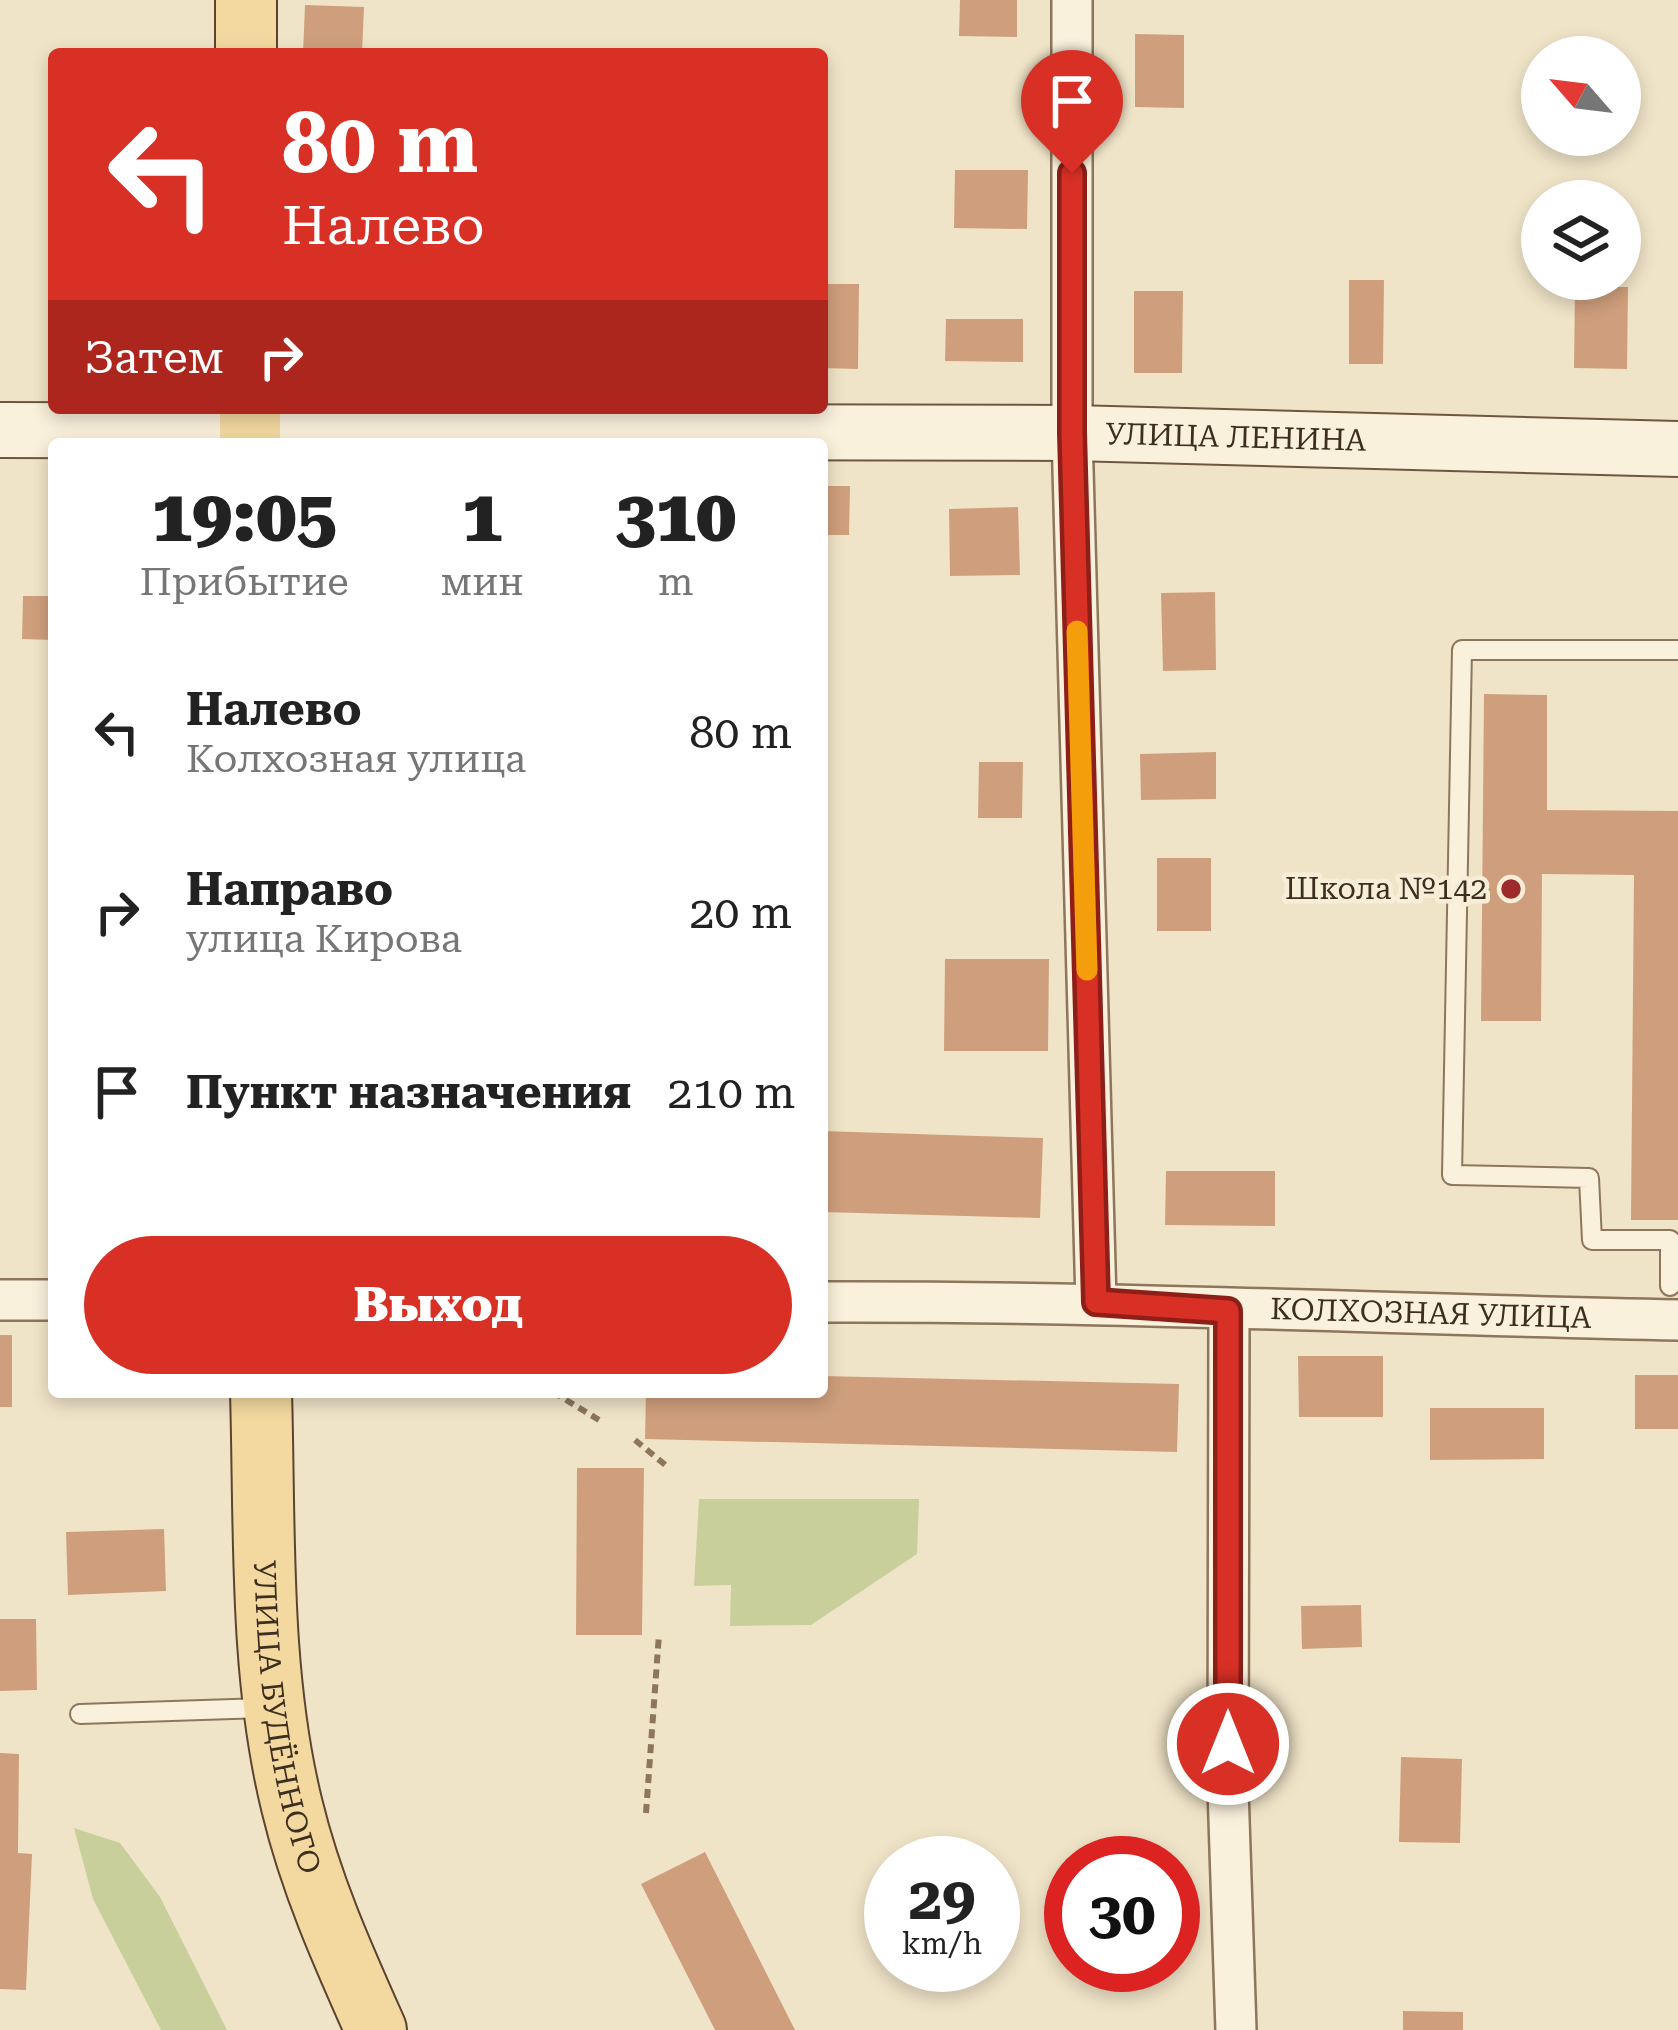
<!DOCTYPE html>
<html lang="ru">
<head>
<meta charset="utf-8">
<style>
  :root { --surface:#fff; --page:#f6f6f6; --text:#222; --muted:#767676; --accent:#d93025 }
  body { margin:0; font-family:"Roboto Serif",serif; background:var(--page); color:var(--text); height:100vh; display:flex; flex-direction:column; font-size:45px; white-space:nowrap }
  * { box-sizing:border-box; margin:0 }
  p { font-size:39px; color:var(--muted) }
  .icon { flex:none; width:66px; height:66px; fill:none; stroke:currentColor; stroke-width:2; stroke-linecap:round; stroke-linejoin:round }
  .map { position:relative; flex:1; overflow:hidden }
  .side { position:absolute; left:48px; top:438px; width:780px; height:960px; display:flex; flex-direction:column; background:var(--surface); border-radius:12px; box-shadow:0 6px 18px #0003 }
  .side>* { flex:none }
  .top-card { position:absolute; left:48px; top:48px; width:780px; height:366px; border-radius:12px; box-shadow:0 6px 18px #0003; background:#d93025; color:#fff; overflow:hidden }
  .needle { width:78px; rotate:298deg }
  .fabs { position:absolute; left:1521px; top:36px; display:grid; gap:24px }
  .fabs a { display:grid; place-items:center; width:120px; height:120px; border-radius:50%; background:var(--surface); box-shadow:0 6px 18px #0003; font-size:60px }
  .speed { position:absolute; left:864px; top:1836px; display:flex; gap:24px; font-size:60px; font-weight:700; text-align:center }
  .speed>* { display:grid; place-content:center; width:156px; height:156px; border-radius:50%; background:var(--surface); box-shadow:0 6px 18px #0003; line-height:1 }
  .speed small { font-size:30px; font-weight:400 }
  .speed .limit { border:18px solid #d22; background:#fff; color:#111 }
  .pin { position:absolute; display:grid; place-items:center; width:102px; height:102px; color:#fff; margin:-123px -51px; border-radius:50% 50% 50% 0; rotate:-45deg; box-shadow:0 0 12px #0007 }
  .pin .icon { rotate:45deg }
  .me { position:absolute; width:132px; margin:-66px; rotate:0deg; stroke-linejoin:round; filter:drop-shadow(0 0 9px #0008) }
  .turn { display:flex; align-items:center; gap:42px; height:252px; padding:0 36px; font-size:54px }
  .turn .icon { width:156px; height:156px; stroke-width:2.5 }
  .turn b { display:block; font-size:84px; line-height:102px }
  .then { display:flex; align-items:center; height:114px; padding:0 36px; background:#0003; gap:24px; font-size:45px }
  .eta { display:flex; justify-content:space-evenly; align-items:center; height:204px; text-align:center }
  .eta b { font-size:72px; font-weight:800; line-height:84px }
  .cta { display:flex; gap:24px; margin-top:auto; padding:24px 36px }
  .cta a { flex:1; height:138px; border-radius:72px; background:var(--accent); color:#fff; font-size:48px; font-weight:800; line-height:138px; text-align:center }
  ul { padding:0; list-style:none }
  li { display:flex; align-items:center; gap:36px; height:180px; padding:0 36px }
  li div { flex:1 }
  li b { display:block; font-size:45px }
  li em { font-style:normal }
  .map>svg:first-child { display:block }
  .green { fill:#c9cf9b }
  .building { fill:#cf9f7d }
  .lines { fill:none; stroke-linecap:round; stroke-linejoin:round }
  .lane-casing { stroke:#8d765c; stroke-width:22 }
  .street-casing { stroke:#8d765c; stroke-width:44 }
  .secondary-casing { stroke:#6f573f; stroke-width:58 }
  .primary-casing { stroke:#5b4430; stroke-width:64 }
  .path { stroke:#8d765c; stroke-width:6; stroke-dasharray:9 6; stroke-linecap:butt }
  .lane { stroke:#faf1dc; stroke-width:18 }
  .street { stroke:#faf1dc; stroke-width:39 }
  .secondary { stroke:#faf1dc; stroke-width:54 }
  .primary { stroke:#f3d9a0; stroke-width:60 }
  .route-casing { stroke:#8d1f18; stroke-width:30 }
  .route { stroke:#d93025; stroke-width:21 }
  .slow { stroke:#f59e0b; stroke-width:21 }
  .poi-dot { fill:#9e2a2b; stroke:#f7eed8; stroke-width:4.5 }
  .labels { text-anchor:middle; stroke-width:9; stroke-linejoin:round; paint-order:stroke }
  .street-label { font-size:30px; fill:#3d2e20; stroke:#f7eed8 }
  .poi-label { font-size:30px; fill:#3d2e20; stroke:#f7eed8; text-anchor:end }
</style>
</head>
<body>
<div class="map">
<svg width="1678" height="2030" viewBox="0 0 1678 2030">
  <rect width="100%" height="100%" fill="#f0e4c8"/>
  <path class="green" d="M699 1499H919L917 1554 811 1625 730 1626 731 1585 694 1586Z
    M74 1828 120 1843 160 1897 227 2030H161L93 1899Z"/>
  <path class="building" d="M960 0H1017V37L959 36Z
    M305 5 364 7 362 54H303Z
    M1135 34 1184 35V108L1135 107Z
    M955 170H1028L1027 229 954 228Z
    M1349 280H1384L1383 364H1349Z
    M822 284H859L858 369 822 368Z
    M1575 287H1628L1627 369 1574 368Z
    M1134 291H1183L1182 373H1134Z
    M946 319H1023V362L945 361Z
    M822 486H850L849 535H822Z
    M1018 507 1020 575 950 576 949 509Z
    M1215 592 1216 670 1163 671 1161 593Z
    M23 596H54V640L22 639Z
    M1484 694 1547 695V810L1678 811V1220H1631L1634 875 1542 874 1541 1021H1481Z
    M1216 752V799L1141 800 1140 754Z
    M979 762H1023L1022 818H978Z
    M1157 858H1211V931H1157Z
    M945 959H1049L1048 1051H944Z
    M822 1131 1043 1138 1040 1218 822 1212Z
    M1166 1171H1275V1226L1165 1225Z
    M0 1335H12V1407H0Z
    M1298 1356H1383V1417H1299Z
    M1635 1375H1678V1429H1635Z
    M822 1376 1179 1384 1177 1452 645 1439 646 1392H822Z
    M1430 1408H1544V1459L1430 1460Z
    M577 1468H644L642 1635H576Z
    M164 1529 166 1591 68 1595 66 1532Z
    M1361 1605 1362 1647 1302 1649 1301 1606Z
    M0 1619H36L37 1690 0 1691Z
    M0 1753 19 1754 18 1853 32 1854 26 1990 0 1989Z
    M1401 1757 1462 1759 1460 1843 1399 1842Z
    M705 1852 795 2030H715L641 1884Z
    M1403 2011 1463 2012V2030H1403Z"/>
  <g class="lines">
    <g class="lane-casing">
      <path id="lane" d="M1670 1286V1240H1592L1589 1178 1452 1175 1462 650H1678
        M80 1714 265 1708"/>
    </g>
    <g class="street-casing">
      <g id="street">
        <path d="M1072 0V433L1096 1302"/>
        <path d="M0 1300H54"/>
        <path id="s1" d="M822 1302C1107 1301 1392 1314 1678 1320"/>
        <path d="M1229 1311 1228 1789 1236 2030"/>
      </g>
    </g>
    <g class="secondary-casing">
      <g id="secondary">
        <path id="s2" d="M0 430 1072 433 1678 449"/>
      </g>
    </g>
    <g class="primary-casing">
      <g id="primary">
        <path d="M246 0V54"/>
        <path d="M250 408V444"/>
        <path id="s3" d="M261 1392C265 1528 259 1673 292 1806 311 1885 343 1956 376 2030"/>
      </g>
    </g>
    <path class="path" d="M553 1392 599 1420
      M635 1440 669 1468
      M646 1813 659 1634"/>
    <use href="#lane" class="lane"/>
    <use href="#street" class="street"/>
    <use href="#secondary" class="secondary"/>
    <use href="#primary" class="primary"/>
  </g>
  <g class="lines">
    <g class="route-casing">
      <path id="route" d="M1072 173V433L1096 1302 1228 1311V1744"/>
    </g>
    <use href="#route" class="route"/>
    <path class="slow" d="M1077 631 1087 970"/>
  </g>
  <circle class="poi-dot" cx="1511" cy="889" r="12"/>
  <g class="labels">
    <g class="street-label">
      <text dy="10" stroke="none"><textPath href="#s2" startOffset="1236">УЛИЦА ЛЕНИНА</textPath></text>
      <text dy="10" stroke="none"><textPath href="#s1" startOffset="609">КОЛХОЗНАЯ УЛИЦА</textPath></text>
      <text dy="10" stroke="none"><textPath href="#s3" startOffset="327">УЛИЦА БУДЁННОГО</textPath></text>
    </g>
    <g class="poi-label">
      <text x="1487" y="899">Школа №142</text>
    </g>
  </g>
</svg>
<div class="fabs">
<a><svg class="needle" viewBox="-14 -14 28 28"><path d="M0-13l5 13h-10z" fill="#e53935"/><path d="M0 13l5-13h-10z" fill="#767676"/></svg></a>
<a><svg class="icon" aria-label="layers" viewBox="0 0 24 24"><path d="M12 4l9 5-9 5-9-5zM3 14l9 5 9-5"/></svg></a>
</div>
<div class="speed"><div>29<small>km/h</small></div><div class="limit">30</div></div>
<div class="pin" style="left:1072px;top:173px;background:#d93025"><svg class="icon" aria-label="arrive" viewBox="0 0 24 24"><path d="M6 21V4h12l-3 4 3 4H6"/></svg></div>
<svg class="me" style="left:1228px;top:1744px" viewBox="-20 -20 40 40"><circle r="17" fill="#d93025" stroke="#fff" stroke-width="3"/><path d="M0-11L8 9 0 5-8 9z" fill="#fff"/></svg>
<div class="top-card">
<div class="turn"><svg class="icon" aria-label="left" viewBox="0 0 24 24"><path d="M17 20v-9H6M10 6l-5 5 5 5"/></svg><div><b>80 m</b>Налево</div></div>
<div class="then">Затем<svg class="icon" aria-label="right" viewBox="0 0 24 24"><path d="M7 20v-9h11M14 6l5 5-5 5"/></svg></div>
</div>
<section class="side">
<div class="eta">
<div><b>19:05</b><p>Прибытие</p></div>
<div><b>1</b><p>мин</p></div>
<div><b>310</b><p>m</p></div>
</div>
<ul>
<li><svg class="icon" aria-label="left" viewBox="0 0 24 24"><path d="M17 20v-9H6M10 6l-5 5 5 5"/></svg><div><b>Налево</b><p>Колхозная улица</p></div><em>80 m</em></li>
<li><svg class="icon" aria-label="right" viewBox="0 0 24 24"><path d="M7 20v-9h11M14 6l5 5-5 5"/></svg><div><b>Направо</b><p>улица Кирова</p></div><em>20 m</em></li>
<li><svg class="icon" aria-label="arrive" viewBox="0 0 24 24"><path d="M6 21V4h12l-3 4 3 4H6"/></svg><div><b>Пункт назначения</b></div><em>210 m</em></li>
</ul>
<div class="cta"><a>Выход</a></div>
</section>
</div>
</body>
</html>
